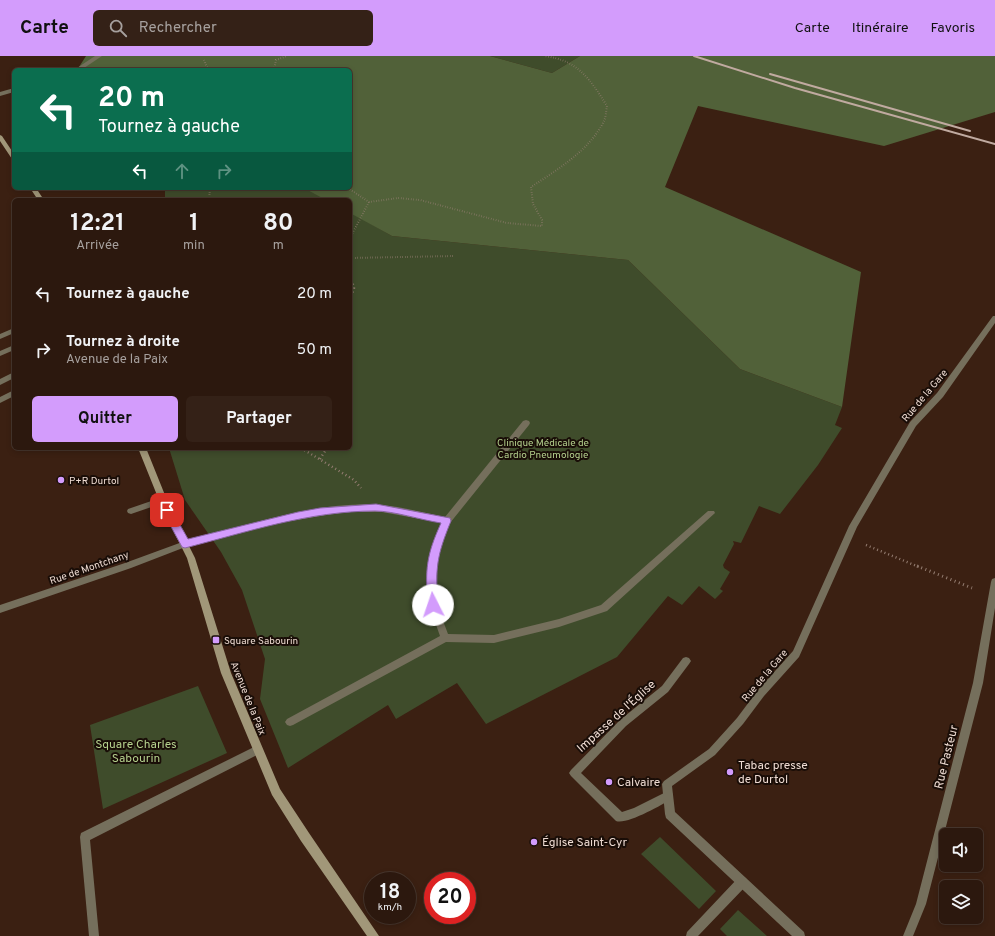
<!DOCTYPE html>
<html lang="fr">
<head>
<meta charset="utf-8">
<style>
  :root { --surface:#2c180e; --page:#342117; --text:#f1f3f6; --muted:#a6a09e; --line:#48372e; --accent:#d39cfc }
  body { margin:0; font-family:Overpass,sans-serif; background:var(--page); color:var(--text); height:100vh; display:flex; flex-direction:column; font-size:15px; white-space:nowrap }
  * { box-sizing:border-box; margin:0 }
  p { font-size:13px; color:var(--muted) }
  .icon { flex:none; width:22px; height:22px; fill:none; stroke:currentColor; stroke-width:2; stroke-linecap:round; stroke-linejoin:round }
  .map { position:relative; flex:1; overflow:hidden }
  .details { position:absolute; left:12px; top:142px; width:340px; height:252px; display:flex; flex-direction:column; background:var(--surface); border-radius:6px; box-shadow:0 2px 6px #0003,0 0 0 1px var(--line) }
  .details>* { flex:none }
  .guide { position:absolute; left:12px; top:12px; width:340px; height:122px; border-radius:6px; box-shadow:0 2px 6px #0003,0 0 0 1px var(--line); background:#0b6e4f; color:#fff; overflow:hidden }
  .controls { position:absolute; left:939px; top:772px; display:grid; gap:8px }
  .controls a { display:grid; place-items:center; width:44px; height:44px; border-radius:6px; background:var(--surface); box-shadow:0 2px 6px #0003,0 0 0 1px var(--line); font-size:20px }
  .speed { position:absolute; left:364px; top:816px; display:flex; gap:8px; font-size:20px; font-weight:700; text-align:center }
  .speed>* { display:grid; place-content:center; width:52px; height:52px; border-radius:50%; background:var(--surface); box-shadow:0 2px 6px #0003,0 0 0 1px var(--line); line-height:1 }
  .speed small { font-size:10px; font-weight:400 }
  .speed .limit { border:6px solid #d22; background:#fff; color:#111 }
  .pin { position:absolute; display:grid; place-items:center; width:34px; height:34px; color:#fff; margin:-17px; border-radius:8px; box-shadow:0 2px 6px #0006 }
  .me { position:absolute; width:44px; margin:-22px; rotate:356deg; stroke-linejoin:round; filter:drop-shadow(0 0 3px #0008) }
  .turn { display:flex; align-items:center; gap:14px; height:84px; padding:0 20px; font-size:18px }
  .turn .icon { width:52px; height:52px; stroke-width:2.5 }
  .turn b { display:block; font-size:28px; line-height:34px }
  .lanes { display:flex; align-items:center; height:38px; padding:0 20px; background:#0003; justify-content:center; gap:20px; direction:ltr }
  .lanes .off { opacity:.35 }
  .eta { display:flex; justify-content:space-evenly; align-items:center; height:68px; text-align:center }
  .eta b { font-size:24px; font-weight:700; line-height:28px }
  .primary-button { display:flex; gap:8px; margin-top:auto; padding:8px 20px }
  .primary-button a { flex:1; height:46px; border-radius:6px; background:var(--accent); color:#111; font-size:16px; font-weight:700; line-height:46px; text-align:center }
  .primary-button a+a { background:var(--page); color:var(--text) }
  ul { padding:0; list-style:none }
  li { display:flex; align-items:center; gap:12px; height:56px; padding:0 20px }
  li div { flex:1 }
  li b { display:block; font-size:15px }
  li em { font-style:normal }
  header { display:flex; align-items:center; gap:24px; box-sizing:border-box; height:56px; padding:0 20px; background:var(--accent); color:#111 }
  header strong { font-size:19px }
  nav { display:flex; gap:22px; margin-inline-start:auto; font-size:14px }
  .search { width:280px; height:36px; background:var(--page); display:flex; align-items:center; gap:10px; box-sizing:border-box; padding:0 14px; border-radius:6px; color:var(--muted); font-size:15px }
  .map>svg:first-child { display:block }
  .green { fill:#3f4c2b }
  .forest { fill:#516139 }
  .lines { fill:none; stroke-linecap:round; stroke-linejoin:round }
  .path-far2 { stroke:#957e72; stroke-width:2; stroke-dasharray:0.5 2; stroke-linecap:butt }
  .path-far1 { stroke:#957e72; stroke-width:2.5; stroke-dasharray:1 3; stroke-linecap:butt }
  .path { stroke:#957e72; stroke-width:3; stroke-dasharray:1 3.5; stroke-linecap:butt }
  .service { fill:#756f5c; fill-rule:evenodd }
  .minor { fill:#756f5c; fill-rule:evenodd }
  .tertiary { fill:#756f5c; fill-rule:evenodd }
  .secondary { fill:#a19779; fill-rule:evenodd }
  .rail { stroke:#c0aaa0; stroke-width:2 }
  .route { fill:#d39cfc; stroke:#8965a4 }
  .poi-dot { fill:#d39cfc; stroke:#190d07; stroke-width:1.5 }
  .labels { text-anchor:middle; stroke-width:4; stroke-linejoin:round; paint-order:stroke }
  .street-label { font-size:10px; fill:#eedbd2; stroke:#190d07 }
  .park-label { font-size:10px; fill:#b4d08d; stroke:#190d07 }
  .poi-label { font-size:10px; fill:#eedbd2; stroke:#190d07; text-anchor:start }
  .near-street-label { font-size:12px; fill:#eedbd2; stroke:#190d07 }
  .near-park-label { font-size:12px; fill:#b4d08d; stroke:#190d07 }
  .near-poi-label { font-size:12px; fill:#eedbd2; stroke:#190d07; text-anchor:start }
</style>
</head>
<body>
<header>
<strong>Carte</strong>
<div class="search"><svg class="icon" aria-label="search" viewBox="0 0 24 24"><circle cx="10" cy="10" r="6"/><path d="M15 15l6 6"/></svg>Rechercher</div>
<nav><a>Carte</a><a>Itinéraire</a><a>Favoris</a></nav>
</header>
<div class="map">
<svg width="995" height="880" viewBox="0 0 995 880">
  <rect width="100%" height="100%" fill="#3b2012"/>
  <path class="green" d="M490 0H580L552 17Z
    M165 132H307L329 144H165Z
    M350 156 392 180 628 204 740 313 842 351 835 369 842 372 818 409 780 458 759 450 741 487 733 485 734 488 723 509 724 512 730 516 720 533 723 535 715 543 699 530 682 549 668 540 617 601 486 668 457 627 396 663 388 649 288 712 260 643 265 603 242 534 221 496 185 444 169 392H350Z
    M198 630 227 697 103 753 90 669Z
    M660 781 716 835 699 853 641 798Z
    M738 854 767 880H727L720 873Z"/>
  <path class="forest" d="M86 0H490L552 17 580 0H995V56L884 90 698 50 665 131 861 216 842 351 740 313 628 204 392 180 350 157V144H326L304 132H350V14H84L79 11Z"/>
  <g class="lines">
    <path class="path-far2" d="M204 4 208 14
      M274 14 276 4 287 0
      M348 132 369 146 398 142 420 144 507 167 542 170V164L533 148 531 131C557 114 590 94 604 65 606 61 606 55 607 50 590 23 578 4 544 0
      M209 144 210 132
      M350 182 369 146
      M350 202 454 200
      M350 220 351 223"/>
    <path class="path-far1" d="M350 244 354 232 351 222
      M350 308V346
      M301 392 354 424 361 432
      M320 403 327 392
      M866 489 919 511"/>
    <path class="path" d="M917 510 972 532"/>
    <path class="service" d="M14 272V277L0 283V278Z
      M14 289V294L0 300V295Z
      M14 316V322L0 329V323Z
      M14 334V340L0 347V341Z
      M526 364 529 365 530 367 529 369 450 467 440 489 435 516 437 549 448 578 494 579 559 563 601 549 708 455H714L715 457 607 555 559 571 494 587 446 586 293 669 290 670 287 669 285 666 287 663 440 580 429 549 427 516 432 489 442 467 382 456H350L326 459 279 467 185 491 182 490 181 488 182 486C200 480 219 475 238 471 282 459 337 445 382 449 404 451 424 457 445 461L523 365Z
      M163 441 166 442 167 444 166 446 131 458 128 457 127 455 128 453Z
      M686 601 689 602 691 605 689 608 668 636 626 670 581 717 622 756 634 752 668 735 672 737 673 740 672 743C661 749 627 769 616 765L571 720 569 717 571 714 620 664 662 630 683 602Z
      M258 689 261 691 263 694 261 697 90 784 99 880H89L80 781 81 777Z
      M742 821 746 822 747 826 746 830 698 880H686L687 876 738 822Z"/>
    <path class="minor" d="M95 0H102L81 14H74Z
      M14 32V36L0 40V36Z
      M993 260H995V267L943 341 916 370 857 471 799 601 764 640 743 668 715 699 672 730 675 756 804 876 805 880H792L666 762 665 758 662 728 664 725 709 693 737 662 758 634 793 595 849 470 910 366 937 337Z
      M185 485 188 486 189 488 188 490 131 512 0 557V549L125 507Z"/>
    <path class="tertiary" d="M995 522V552L983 627 926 848 913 880H903L916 848 973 627 991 526 992 523Z"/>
    <path class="secondary" d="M0 79 2 80 14 98V104L12 103 0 85Z
      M30 132H36L44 144H38Z
      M138 392H146L171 454 195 502 231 617 280 733 309 777 379 880H367L301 785 272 739 221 617 187 502 163 454Z"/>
    <path class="rail" d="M694 0 795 32 995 88
      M770 18 970 75"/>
  </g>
  <path class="route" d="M376 448 450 462 451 465C437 499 435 512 438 549L436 552H429L428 549C425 514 426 500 441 467 421 464 394 455 375 455 310 455 247 476 185 492L182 491 162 454 167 450 170 451 188 483 298 456 320 452Z"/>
  <g class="poi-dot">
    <circle cx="61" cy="424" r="4"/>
    <rect x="212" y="580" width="8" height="8" rx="2"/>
    <circle cx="730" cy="716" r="4"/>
    <circle cx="609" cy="726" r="4"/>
    <circle cx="534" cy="786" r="4"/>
  </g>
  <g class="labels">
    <g class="street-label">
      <text transform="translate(924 339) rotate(-50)" y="4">Rue de la Gare</text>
      <text transform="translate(89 511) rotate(-19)" y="4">Rue de Montchany</text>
      <text transform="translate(764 619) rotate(-50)" y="4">Rue de la Gare</text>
      <text transform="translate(249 642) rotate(68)" y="4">Avenue de la Paix</text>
    </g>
    <g class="park-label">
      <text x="543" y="390">Clinique Médicale de<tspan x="543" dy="12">Cardio Pneumologie</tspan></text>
    </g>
    <g class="poi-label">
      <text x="69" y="428">P+R Durtol</text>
      <text x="224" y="588">Square Sabourin</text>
    </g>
    <g class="near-street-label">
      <text transform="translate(616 660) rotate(-42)" y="4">Impasse de l'Église</text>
      <text transform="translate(946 701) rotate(-76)" y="4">Rue Pasteur</text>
    </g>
    <g class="near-park-label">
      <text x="136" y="692">Square Charles<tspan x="136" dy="14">Sabourin</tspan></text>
    </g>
    <g class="near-poi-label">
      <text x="738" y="713">Tabac presse<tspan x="738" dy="14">de Durtol</tspan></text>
      <text x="617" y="730">Calvaire</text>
      <text x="542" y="790">Église Saint-Cyr</text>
    </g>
  </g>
</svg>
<div class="controls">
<a><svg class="icon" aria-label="sound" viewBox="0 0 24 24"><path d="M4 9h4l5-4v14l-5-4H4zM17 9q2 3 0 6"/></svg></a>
<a><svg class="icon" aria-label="layers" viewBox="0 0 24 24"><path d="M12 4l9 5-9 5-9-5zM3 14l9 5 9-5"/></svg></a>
</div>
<div class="speed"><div>18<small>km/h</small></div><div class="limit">20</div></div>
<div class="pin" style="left:167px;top:454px;background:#d93025"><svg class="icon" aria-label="arrive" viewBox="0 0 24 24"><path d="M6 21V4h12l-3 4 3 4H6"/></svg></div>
<svg class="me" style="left:433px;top:549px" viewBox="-20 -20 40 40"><circle r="19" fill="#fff"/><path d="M0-13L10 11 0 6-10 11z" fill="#d39cfc"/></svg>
<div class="guide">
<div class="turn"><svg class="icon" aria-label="left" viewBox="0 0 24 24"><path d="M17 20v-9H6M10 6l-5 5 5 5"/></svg><div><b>20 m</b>Tournez à gauche</div></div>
<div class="lanes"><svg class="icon" aria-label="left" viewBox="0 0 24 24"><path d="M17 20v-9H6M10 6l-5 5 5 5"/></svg><svg class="icon off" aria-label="ahead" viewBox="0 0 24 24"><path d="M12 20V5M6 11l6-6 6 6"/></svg><svg class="icon off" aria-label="right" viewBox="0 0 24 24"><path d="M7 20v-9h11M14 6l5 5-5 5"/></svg></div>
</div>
<section class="details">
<div class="eta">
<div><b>12:21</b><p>Arrivée</p></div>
<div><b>1</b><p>min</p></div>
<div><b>80</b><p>m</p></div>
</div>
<ul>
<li><svg class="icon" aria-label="left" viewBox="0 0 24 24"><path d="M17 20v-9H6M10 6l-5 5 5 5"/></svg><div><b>Tournez à gauche</b></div><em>20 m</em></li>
<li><svg class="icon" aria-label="right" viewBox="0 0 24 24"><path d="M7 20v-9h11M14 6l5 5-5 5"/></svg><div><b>Tournez à droite</b><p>Avenue de la Paix</p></div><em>50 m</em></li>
</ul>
<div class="primary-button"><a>Quitter</a><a>Partager</a></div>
</section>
</div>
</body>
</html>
